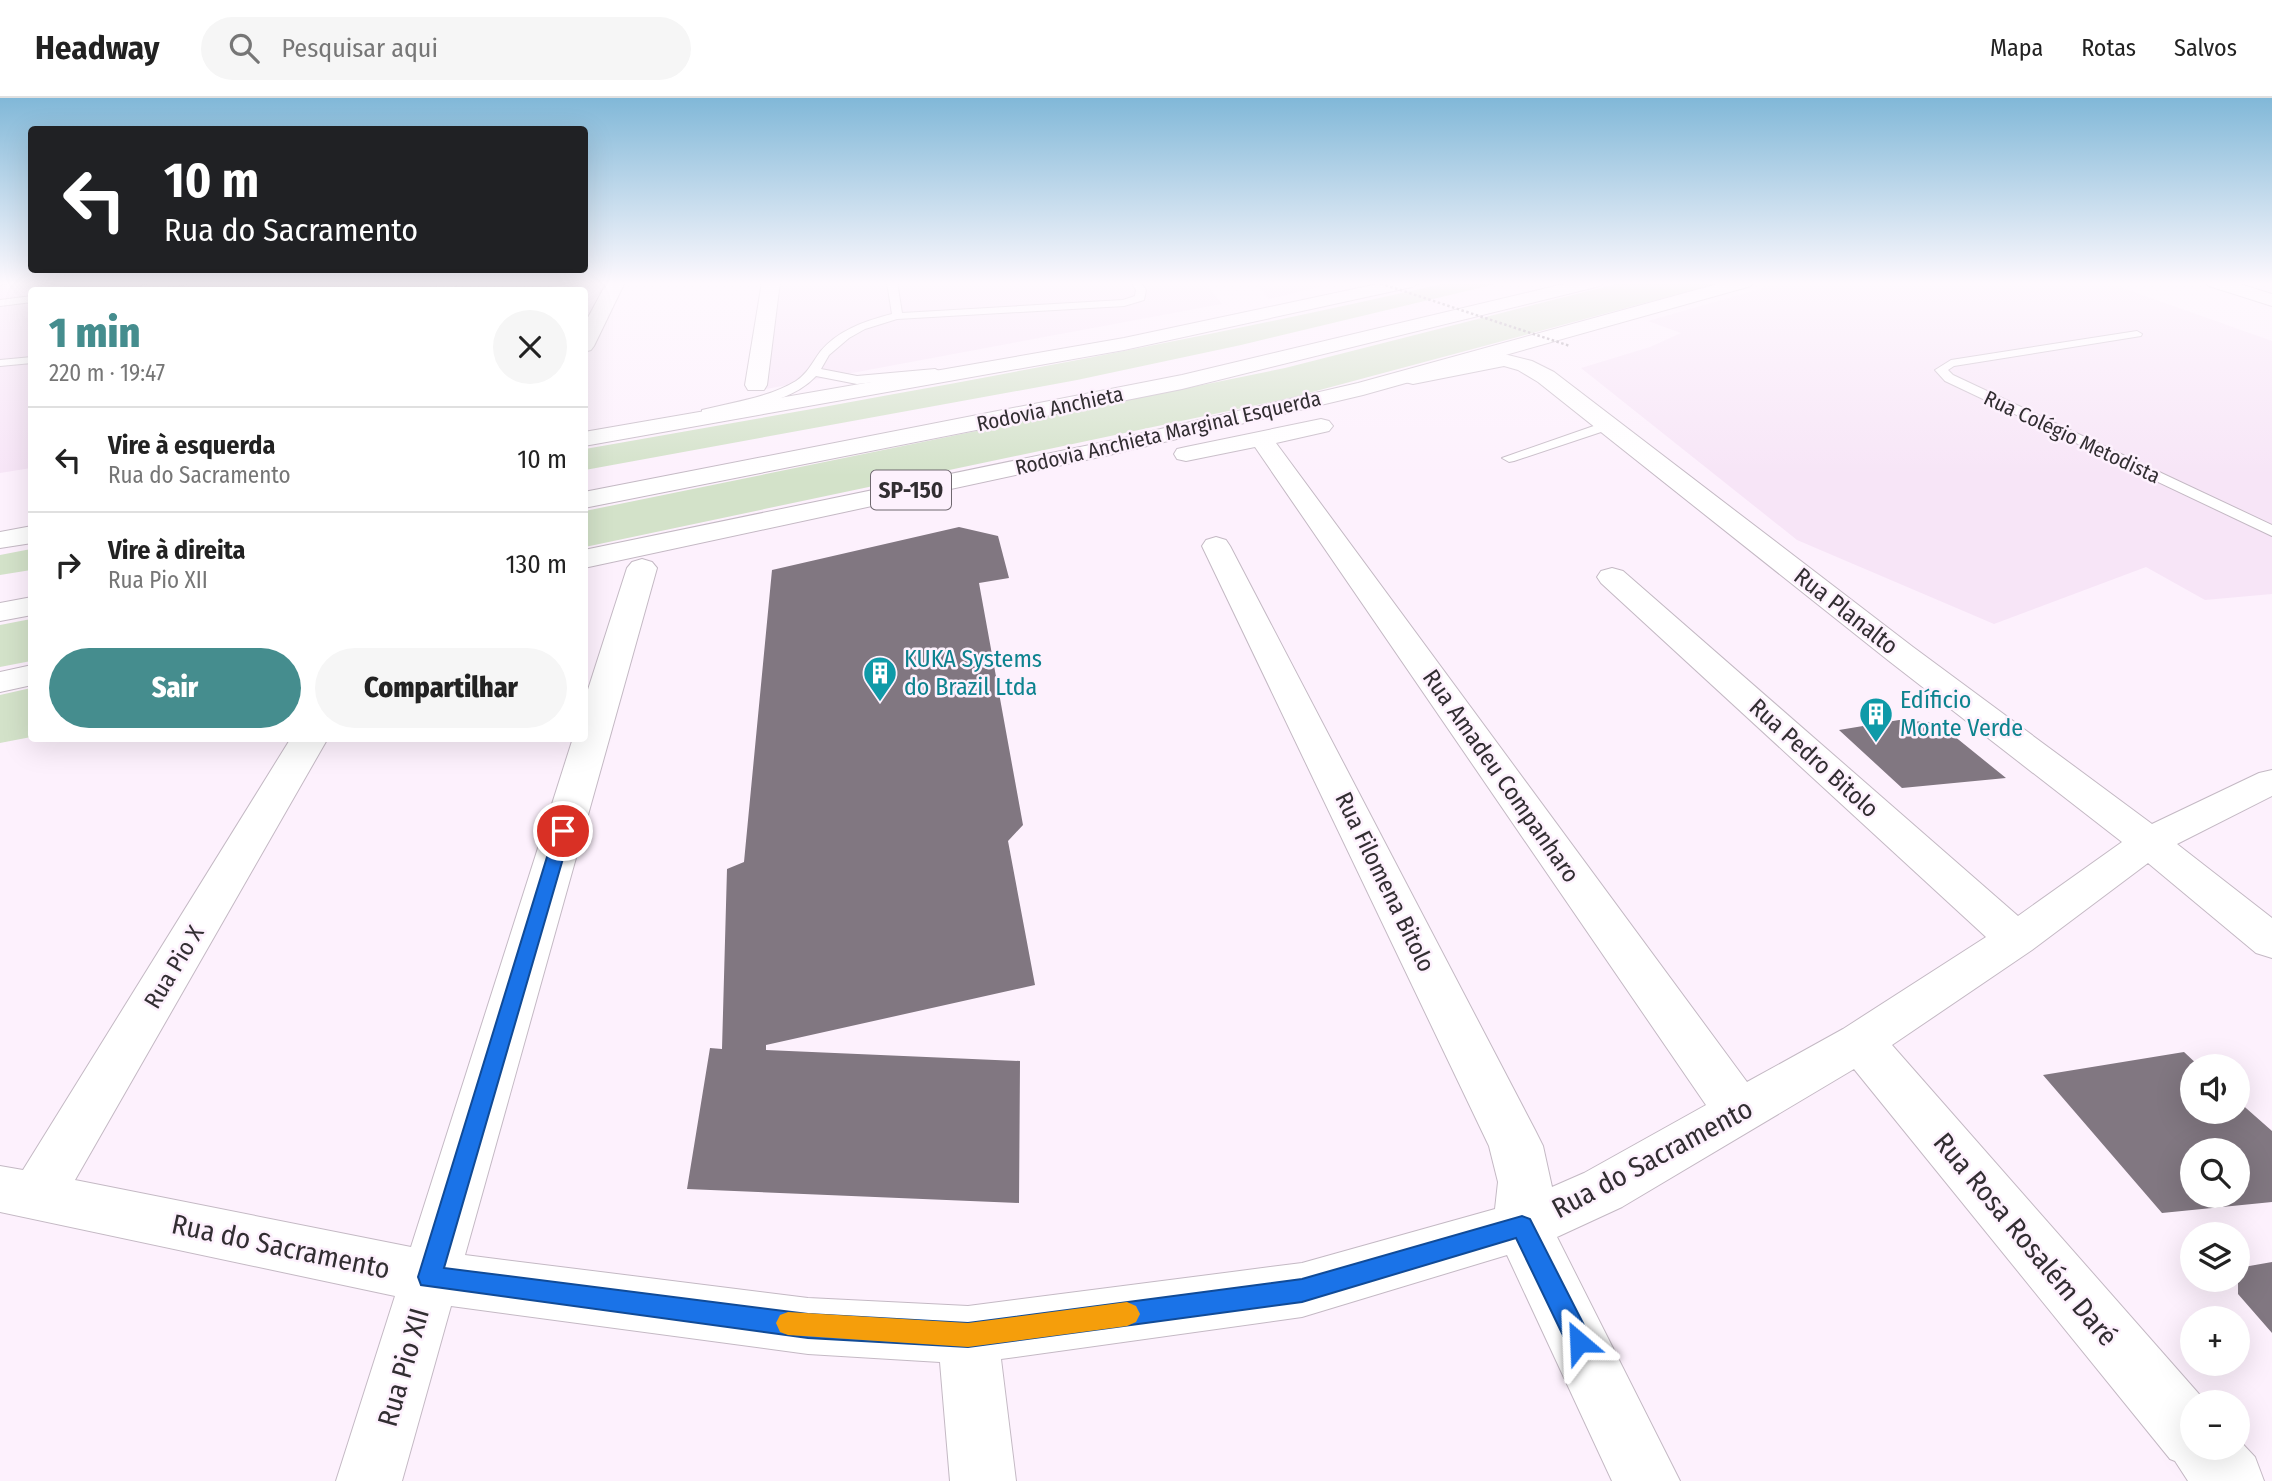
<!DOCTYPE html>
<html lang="pt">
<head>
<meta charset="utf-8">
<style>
  :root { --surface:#fff; --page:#f6f6f6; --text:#222; --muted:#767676; --line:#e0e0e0; --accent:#458d8e }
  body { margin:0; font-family:"Fira Sans Condensed",sans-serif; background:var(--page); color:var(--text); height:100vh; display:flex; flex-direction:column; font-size:26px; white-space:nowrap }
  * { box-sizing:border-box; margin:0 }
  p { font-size:23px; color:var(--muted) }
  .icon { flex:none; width:38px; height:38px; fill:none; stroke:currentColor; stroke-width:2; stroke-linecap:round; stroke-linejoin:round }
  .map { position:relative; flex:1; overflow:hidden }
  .panel { position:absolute; left:28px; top:189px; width:560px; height:455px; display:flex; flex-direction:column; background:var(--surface); border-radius:7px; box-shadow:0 7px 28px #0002 }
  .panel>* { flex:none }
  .guide { position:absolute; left:28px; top:28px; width:560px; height:147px; border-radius:7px; box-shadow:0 7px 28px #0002; background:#202124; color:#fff; overflow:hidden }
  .controls { position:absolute; left:2180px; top:956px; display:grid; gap:14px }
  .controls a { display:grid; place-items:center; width:70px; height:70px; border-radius:50%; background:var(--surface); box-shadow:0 7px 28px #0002; font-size:35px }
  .pin { position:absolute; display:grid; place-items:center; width:60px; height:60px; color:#fff; margin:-30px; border:4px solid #fff; border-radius:50%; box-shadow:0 2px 7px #0007 }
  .me { position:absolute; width:77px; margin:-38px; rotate:334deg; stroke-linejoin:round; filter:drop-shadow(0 0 5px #0008) }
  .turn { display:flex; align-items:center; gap:24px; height:147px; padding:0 21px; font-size:32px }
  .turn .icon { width:91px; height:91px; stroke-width:2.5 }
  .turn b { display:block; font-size:49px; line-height:60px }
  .round { display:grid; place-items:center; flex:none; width:74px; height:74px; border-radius:37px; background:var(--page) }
  .summary { display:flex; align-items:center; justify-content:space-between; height:119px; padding:0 21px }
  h1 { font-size:42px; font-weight:800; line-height:52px; color:var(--accent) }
  .action { display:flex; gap:14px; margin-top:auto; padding:14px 21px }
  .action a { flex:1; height:80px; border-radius:42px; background:var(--accent); color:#fff; font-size:28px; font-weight:800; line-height:80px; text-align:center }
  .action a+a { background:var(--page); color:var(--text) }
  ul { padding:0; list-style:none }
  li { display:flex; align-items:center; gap:21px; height:105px; padding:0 21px; border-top:2px solid var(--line) }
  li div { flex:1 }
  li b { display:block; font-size:26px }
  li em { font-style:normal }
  header { display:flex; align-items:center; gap:42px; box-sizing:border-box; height:98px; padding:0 35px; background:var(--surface); border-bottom:2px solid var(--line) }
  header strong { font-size:33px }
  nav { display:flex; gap:38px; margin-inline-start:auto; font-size:24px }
  .search { width:490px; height:63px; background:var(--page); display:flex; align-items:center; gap:18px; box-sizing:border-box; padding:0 24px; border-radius:38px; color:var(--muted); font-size:26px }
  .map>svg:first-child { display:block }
  .built { fill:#f7e5f7 }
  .green { fill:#d3e2c9 }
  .building { fill:#817781; fill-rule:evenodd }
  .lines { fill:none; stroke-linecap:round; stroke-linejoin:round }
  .service-casing { stroke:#c4b9c4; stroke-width:2 }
  .minor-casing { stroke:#c4b9c4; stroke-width:2 }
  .trunk-casing { stroke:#c4b9c4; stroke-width:2 }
  .motorway-casing { stroke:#c4b9c4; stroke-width:2 }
  .service { fill:#fff; fill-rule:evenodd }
  .minor { fill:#fff; fill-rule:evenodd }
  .trunk { fill:#fff; fill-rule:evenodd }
  .motorway { fill:#fff; fill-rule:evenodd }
  .path-bridge { stroke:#a097a0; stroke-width:2.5; stroke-dasharray:2.5 2.5; stroke-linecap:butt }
  .route { fill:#1a73e8; stroke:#114b97; stroke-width:2 }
  .slow { fill:#f59e0b }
  .labels { text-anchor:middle; stroke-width:5; stroke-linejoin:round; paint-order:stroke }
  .far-street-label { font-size:21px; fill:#322e32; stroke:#fdf1fd }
  .shield { fill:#fdf1fd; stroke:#6f686f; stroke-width:2 }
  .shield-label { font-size:23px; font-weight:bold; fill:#322e32 }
  .street-label { font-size:24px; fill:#322e32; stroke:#fdf1fd }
  .culture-label { font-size:24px; fill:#0d838f; stroke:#fdf1fd; text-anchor:start }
  .near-street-label { font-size:28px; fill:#322e32; stroke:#fdf1fd }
</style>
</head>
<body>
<header>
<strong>Headway</strong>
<div class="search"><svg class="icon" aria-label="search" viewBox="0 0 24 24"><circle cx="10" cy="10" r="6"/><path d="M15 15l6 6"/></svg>Pesquisar aqui</div>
<nav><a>Mapa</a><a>Rotas</a><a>Salvos</a></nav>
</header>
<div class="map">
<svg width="2272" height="1383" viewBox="0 0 2272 1383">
  <rect width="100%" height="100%" fill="#fdf1fd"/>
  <path class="built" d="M0 184H430L422 192H32L31 370 0 375Z
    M777 184H1205L1222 206 760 292Z
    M1254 184H1341L1269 201Z
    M1784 184H2106L2272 243V496L2205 502 2146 469 1994 526 1797 442 1581 270 1650 249 1681 235 1648 223Z"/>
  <path class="green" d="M1450 184H1504L1241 247 1077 282 585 372V351C874 300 1163 250 1450 184Z
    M1624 184H1723L1290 300 585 449V413L1285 270Z
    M31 451V472L0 477V457Z
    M31 521V563L0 569V527Z
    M31 590V639L0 645V597Z"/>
  <path class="building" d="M959 429 998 438 1009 480 979 485 1023 727 1008 743 1035 887 766 947V952L1020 963 1019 1105 687 1091 710 950 722 951 727 771 744 764 772 472Z
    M1899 622 1938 625 2006 680 1902 690 1839 632Z
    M2184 954 2199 968H2193V1013H2238V1003L2272 1033V1104L2162 1115 2043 977ZM2193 1052H2238V1097H2193Z
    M2272 1164V1235L2238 1196V1170Z"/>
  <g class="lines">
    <g class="service-casing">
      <path id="service" d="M0 184H10L0 187Z
        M45 184H55L49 192H39Z
        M189 184 184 187 146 191 141 188 157 184Z
        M887 184H897L902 215 1123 202 1135 198 1136 192 1131 184H1141L1146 192 1144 202 1124 208 897 221 865 231 849 240 829 257 821 271 857 278 935 271 939 273V277L857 286 816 278C790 306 742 310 706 319L702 318V312C733 304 768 300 796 283 807 276 812 265 820 254 838 232 865 223 892 216Z
        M32 198V204L0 208V202Z
        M2137 233 2142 236 2141 238 1954 268 1948 272 1953 277 2272 427V438L1945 283 1935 272 1951 262Z
        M32 259V265L0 268V262Z
        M1608 323 1614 327 1613 330 1514 363 1509 364 1502 360Z"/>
    </g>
    <g class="minor-casing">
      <path id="minor" d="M440 184H459L452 192H434Z
        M607 184H625L594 248 591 252 584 254V227Z
        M762 184H780L767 287 764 292H748L745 287Z
        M2206 184H2233L2272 196V208L2209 188Z
        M1504 256 1532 263 1554 274 1913 549 2152 726 2259 675 2272 672V698L2177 746 2272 820V860L2256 855 2148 765 2032 852 1892 947 2206 1304H2193V1349H2238V1341L2255 1359 2264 1383H2188L2175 1363 2170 1361 1854 971 1622 1109 1557 1139 1680 1383H1612L1507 1157 1302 1219 1001 1261 1016 1383H950L940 1264 808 1256 451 1208 402 1383H336L395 1198 0 1114V1068L23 1072 291 640H328L75 1082 411 1149 573 640H584V604L627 470 632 464 642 461 652 464 657 470 465 1157 808 1200 968 1208 1302 1165 1495 1111 1498 1084 1489 1048 1202 448 1206 442 1216 439 1226 442 1230 448 1535 1032 1543 1048 1552 1089 1584 1075 1706 1007 1255 349 1186 363 1177 361 1174 356 1177 351 1186 349 1321 321 1329 323 1333 328 1329 333 1276 345 1747 984 1843 931 1986 839 1601 485 1597 479 1601 473 1612 470 1623 473 2018 818 2122 744 1889 563 1538 284 1518 272 1504 268 1413 286 1405 284 1402 279 1405 274 1413 272Z"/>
    </g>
    <g class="trunk-casing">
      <path id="trunk" d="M1387 184H1421L1412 189 1124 252 584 348V334L1124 240Z
        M1725 184H1754L1751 188 1363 297 1109 357 584 470V452L1109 343 1358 285Z
        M32 428V445L0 450V434Z
        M32 567V587L0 594V574Z"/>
    </g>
    <g class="motorway-casing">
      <path id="motorway" d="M1572 184H1603L1600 188 1182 291 584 410V394L1182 277Z
        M32 499V517L0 523V505Z"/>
    </g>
    <use href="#service" class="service"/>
    <use href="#minor" class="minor"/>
    <use href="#trunk" class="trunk"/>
    <use href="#motorway" class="motorway"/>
    <path class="path-bridge" d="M1376 184 1570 248"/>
  </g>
  <linearGradient id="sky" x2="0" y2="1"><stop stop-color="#81b8d8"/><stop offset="0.49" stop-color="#fef9fe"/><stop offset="1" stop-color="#fef9fe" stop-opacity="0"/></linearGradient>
  <rect width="2272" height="378" fill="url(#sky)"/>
  <path class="route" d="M563 728 571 733 444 1170 808 1216 968 1225 1302 1181 1522 1118 1530 1121 1588 1235 1592 1244 1588 1252 1579 1256 1570 1252 1516 1140 1302 1204 968 1249 808 1240 421 1187 418 1179 555 733Z"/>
  <path class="slow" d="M1127 1204 1136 1208 1140 1216 1136 1224 1127 1228 968 1249 788 1237 780 1234 776 1225 780 1217 788 1214 968 1225Z"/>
  <defs>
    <g id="building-pin" transform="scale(1.75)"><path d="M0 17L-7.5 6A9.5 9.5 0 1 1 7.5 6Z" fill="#0f9aa8" stroke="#fdf1fd"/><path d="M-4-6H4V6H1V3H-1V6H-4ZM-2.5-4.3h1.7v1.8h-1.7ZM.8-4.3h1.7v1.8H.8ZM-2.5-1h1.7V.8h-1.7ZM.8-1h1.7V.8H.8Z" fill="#fff"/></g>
  </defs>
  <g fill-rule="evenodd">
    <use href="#building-pin" x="880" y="575"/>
    <use href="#building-pin" x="1876" y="616"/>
  </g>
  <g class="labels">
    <g class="far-street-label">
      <text transform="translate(1050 311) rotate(-12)" y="7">Rodovia Anchieta</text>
      <text transform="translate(1168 335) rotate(-13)" y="7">Rodovia Anchieta Marginal Esquerda</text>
      <text transform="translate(2072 339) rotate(25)" y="7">Rua Colégio Metodista</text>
    </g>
    <rect class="shield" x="871" y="372.5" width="80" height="39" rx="5"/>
    <g class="shield-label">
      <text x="911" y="400">SP-150</text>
    </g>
    <g class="street-label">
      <text transform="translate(1846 513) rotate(38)" y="8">Rua Planalto</text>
      <text transform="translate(1814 660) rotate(42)" y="8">Rua Pedro Bitolo</text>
      <text transform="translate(1501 678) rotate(55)" y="8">Rua Amadeu Companharo</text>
      <text transform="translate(1385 784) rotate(64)" y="8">Rua Filomena Bitolo</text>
      <text transform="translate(174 869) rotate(-59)" y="8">Rua Pio X</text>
    </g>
    <g class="culture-label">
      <text x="904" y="569">KUKA Systems<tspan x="904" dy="28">do Brazil Ltda</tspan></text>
      <text x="1900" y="610">Edíficio<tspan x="1900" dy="28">Monte Verde</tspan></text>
    </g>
    <g class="near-street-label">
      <text transform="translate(1652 1060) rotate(-28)" y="10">Rua do Sacramento</text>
      <text transform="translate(2026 1141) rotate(50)" y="10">Rua Rosa Rosalém Daré</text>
      <text transform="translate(281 1148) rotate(12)" y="10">Rua do Sacramento</text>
      <text transform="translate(403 1269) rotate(-74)" y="10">Rua Pio XII</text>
    </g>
  </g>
</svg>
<div class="controls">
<a><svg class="icon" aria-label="sound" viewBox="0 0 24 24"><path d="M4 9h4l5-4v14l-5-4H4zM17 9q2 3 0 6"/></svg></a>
<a><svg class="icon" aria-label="search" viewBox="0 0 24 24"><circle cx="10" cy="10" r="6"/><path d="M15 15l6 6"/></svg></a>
<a><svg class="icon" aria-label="layers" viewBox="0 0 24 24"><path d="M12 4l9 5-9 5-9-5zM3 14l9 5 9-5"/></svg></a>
<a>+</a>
<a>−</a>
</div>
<div class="pin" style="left:563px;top:733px;background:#d93025"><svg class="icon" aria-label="arrive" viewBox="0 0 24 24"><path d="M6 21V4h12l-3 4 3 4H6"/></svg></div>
<svg class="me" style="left:1579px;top:1244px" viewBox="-20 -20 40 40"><path d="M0-17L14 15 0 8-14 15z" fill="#1a73e8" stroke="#fff" stroke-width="4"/></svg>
<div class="guide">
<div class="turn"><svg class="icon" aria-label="left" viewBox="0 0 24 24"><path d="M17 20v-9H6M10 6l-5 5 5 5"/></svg><div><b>10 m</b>Rua do Sacramento</div></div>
</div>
<section class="panel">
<div class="summary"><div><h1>1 min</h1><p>220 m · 19:47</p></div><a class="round"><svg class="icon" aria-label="close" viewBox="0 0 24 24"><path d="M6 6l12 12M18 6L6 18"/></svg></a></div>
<ul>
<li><svg class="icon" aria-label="left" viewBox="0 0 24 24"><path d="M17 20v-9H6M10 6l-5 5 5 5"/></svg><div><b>Vire à esquerda</b><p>Rua do Sacramento</p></div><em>10 m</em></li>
<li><svg class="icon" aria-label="right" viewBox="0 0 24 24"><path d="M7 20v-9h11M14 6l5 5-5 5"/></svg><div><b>Vire à direita</b><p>Rua Pio XII</p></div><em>130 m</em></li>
</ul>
<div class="action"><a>Sair</a><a>Compartilhar</a></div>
</section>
</div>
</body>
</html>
